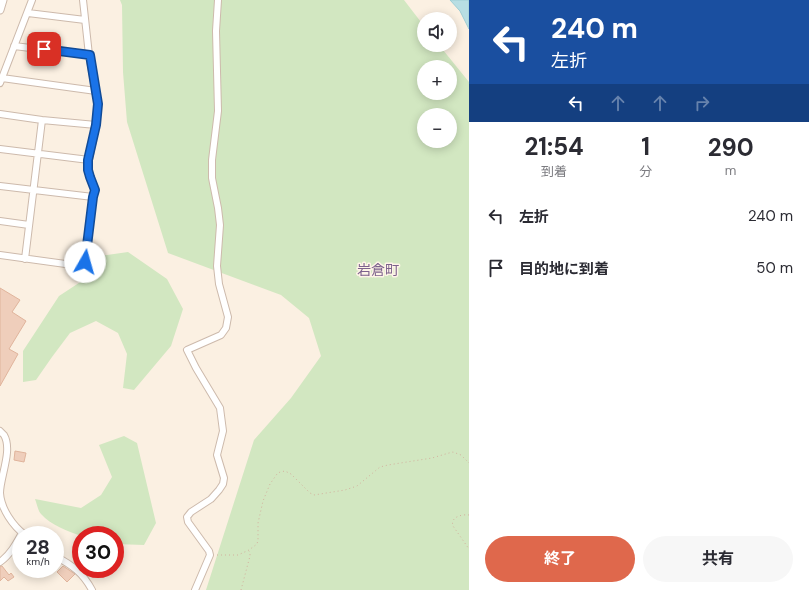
<!DOCTYPE html>
<html lang="ja">
<head>
<meta charset="utf-8">
<style>
  :root { --surface:#fff; --page:#f7f7f7; --text:#2b2b33; --muted:#7c7c81; --accent:#df684c }
  body { margin:0; font-family:"DM Sans","Noto Sans JP",sans-serif; background:var(--page); color:var(--text); height:100vh; display:flex; flex-direction:column; font-size:15px; white-space:nowrap }
  * { box-sizing:border-box; margin:0 }
  p { font-size:13px; color:var(--muted) }
  .icon { flex:none; width:22px; height:22px; fill:none; stroke:currentColor; stroke-width:2; stroke-linecap:round; stroke-linejoin:round }
  .map { position:relative; flex:1; overflow:hidden }
  .panel { display:flex; flex-direction:column; background:var(--surface); width:340px }
  .panel>* { flex:none }
  .banner { background:#1a4fa0; color:#fff; overflow:hidden }
  .controls { position:absolute; left:417px; top:12px; display:grid; gap:8px }
  .controls a { display:grid; place-items:center; width:40px; height:40px; border-radius:50%; background:var(--surface); box-shadow:0 2px 10px #0003; font-size:20px }
  .speed { position:absolute; left:12px; top:526px; display:flex; gap:8px; font-size:20px; font-weight:700; text-align:center }
  .speed>* { display:grid; place-content:center; width:52px; height:52px; border-radius:50%; background:var(--surface); box-shadow:0 2px 10px #0003; line-height:1 }
  .speed small { font-size:10px; font-weight:400 }
  .speed .limit { border:6px solid #d22; background:#fff; color:#111 }
  .pin { position:absolute; display:grid; place-items:center; width:34px; height:34px; color:#fff; margin:-17px; border-radius:8px; box-shadow:0 2px 6px #0006 }
  .me { position:absolute; width:44px; margin:-22px; rotate:7deg; stroke-linejoin:round; filter:drop-shadow(0 0 3px #0008) }
  .turn { display:flex; align-items:center; gap:14px; height:84px; padding:0 16px; font-size:18px }
  .turn .icon { width:52px; height:52px; stroke-width:2.5 }
  .turn b { display:block; font-size:28px; line-height:34px }
  .lanes { display:flex; align-items:center; height:38px; padding:0 16px; background:#0003; justify-content:center; gap:20px; direction:ltr }
  .lanes .off { opacity:.35 }
  .eta { display:flex; justify-content:space-evenly; align-items:center; height:68px; text-align:center }
  .eta b { font-size:24px; font-weight:700; line-height:28px }
  .primary-button { display:flex; gap:8px; margin-top:auto; padding:8px 16px }
  .primary-button a { flex:1; height:46px; border-radius:24px; background:var(--accent); color:#fff; font-size:16px; font-weight:700; line-height:46px; text-align:center }
  .primary-button a+a { background:var(--page); color:var(--text) }
  ul { padding:0; list-style:none }
  li { display:flex; align-items:center; gap:12px; height:52px; padding:0 16px }
  li div { flex:1 }
  li b { display:block; font-size:15px }
  li em { font-style:normal }
  main { display:flex; flex:1; min-height:0 }
  .map>svg:first-child { display:block }
  .green { fill:#d2e7c1; fill-rule:evenodd }
  .water { fill:#b8dee3; stroke:#9ecdd4 }
  .building { fill:#efcebb; stroke:#e0b49c }
  .lines { fill:none; stroke-linecap:round; stroke-linejoin:round }
  .minor-casing { stroke:#cdbaac; stroke-width:8 }
  .tertiary-casing { stroke:#cdbaac; stroke-width:9 }
  .path { stroke:#d3b19e; stroke-width:1; stroke-dasharray:1 3; stroke-linecap:butt }
  .minor { stroke:#fff; stroke-width:6 }
  .tertiary { stroke:#fff; stroke-width:7 }
  .route-casing { stroke:#114b97; stroke-width:10 }
  .route { stroke:#1a73e8; stroke-width:7 }
  .labels { text-anchor:middle; stroke-width:3; stroke-linejoin:round; paint-order:stroke }
  .quarter-label { font-size:14px; fill:#7d628d; stroke:#fef4e7 }
</style>
</head>
<body>
<main>
<div class="map">
<svg width="469" height="590" viewBox="0 0 469 590">
  <rect width="100%" height="100%" fill="#fbf0e2"/>
  <path class="green" d="M120 0H404L424 26V45H439L469 82V590H206L254 440 291 398 321 356 309 318 281 295 168 253 127 122 123 72 122 5ZM424 67H450V93H424ZM424 115H450V141H424Z
    M128 252 167 279 183 309 171 346 134 390 123 388 127 354 118 333 96 321 70 333 52 357 36 380 23 382V351L59 296 88 277 100 256Z
    M124 436 137 443 156 523 144 545 115 544V535H81V536C67 531 51 525 41 514 38 511 37 504 35 499L81 508 101 495 112 477 99 445Z"/>
  <path class="water" d="M450 0H469V29L460 11Z"/>
  <path class="building" d="M0 288 20 300 12 312 26 321 9 349 18 354 0 386Z
    M15 451 26 453 24 462 14 460Z
    M0 566H2L9 575 11 573 14 577 8 581 4 577 0 581Z
    M63 566 75 574 67 582 57 572Z"/>
  <g class="lines">
    <g class="minor-casing">
      <path id="minor" d="M28 13 85 20
        M14 46 89 55
        M2 78 96 91
        M0 83 32 0
        M0 114 42 120 96 125
        M0 149 89 160
        M0 186 93 197
        M0 221 29 225
        M0 255 80 266 85 262 93 197 95 190 90 177 88 170 89 160 96 125 98 104 89 55 83 0
        M25 259 42 120
        M0 431C1 432 3 434 4 435 13 450 0 477 0 493 1 509 13 526 25 535
        M55 556C72 565 83 573 92 590
        M0 562C10 555 16 544 22 533
        M195 590 210 555 209 551 188 522 187 517 191 512 211 499 219 490 223 484 224 478 217 455 223 431 220 408 196 368 187 350 221 335 226 328 228 317 219 284 217 266 220 225 218 208 212 178V160L218 111 216 31 218 0"/>
    </g>
    <g class="tertiary-casing">
      <path id="tertiary" d="M0 10 3 0"/>
    </g>
    <path class="path" d="M469 515C462 514 450 517 453 526L469 549
      M217 555H238L249 550 257 544 258 540V523L263 501 270 484 277 474 280 472 285 471 291 474 310 493 314 495 345 490 357 486 380 467 388 465 432 458 449 453 453 452 461 455 469 463
      M241 590 250 556V553L249 551"/>
    <use href="#minor" class="minor"/>
    <use href="#tertiary" class="tertiary"/>
  </g>
  <g class="lines">
    <g class="route-casing">
      <path id="route" d="M44 49 90 55 98 104 96 125 88 160V170L90 177 95 190 93 197 85 262"/>
    </g>
    <use href="#route" class="route"/>
  </g>
  <g class="labels">
    <g class="quarter-label">
      <text x="378" y="275">岩倉町</text>
    </g>
  </g>
</svg>
<div class="controls">
<a><svg class="icon" aria-label="sound" viewBox="0 0 24 24"><path d="M4 9h4l5-4v14l-5-4H4zM17 9q2 3 0 6"/></svg></a>
<a>+</a>
<a>−</a>
</div>
<div class="speed"><div>28<small>km/h</small></div><div class="limit">30</div></div>
<div class="pin" style="left:44px;top:49px;background:#d93025"><svg class="icon" aria-label="arrive" viewBox="0 0 24 24"><path d="M6 21V4h12l-3 4 3 4H6"/></svg></div>
<svg class="me" style="left:85px;top:262px" viewBox="-20 -20 40 40"><circle r="19" fill="#fff"/><path d="M0-13L10 11 0 6-10 11z" fill="#1a73e8"/></svg>
</div>
<section class="panel">
<div class="banner">
<div class="turn"><svg class="icon" aria-label="left" viewBox="0 0 24 24"><path d="M17 20v-9H6M10 6l-5 5 5 5"/></svg><div><b>240 m</b>左折</div></div>
<div class="lanes"><svg class="icon" aria-label="left" viewBox="0 0 24 24"><path d="M17 20v-9H6M10 6l-5 5 5 5"/></svg><svg class="icon off" aria-label="ahead" viewBox="0 0 24 24"><path d="M12 20V5M6 11l6-6 6 6"/></svg><svg class="icon off" aria-label="ahead" viewBox="0 0 24 24"><path d="M12 20V5M6 11l6-6 6 6"/></svg><svg class="icon off" aria-label="right" viewBox="0 0 24 24"><path d="M7 20v-9h11M14 6l5 5-5 5"/></svg></div>
</div>
<div class="eta">
<div><b>21:54</b><p>到着</p></div>
<div><b>1</b><p>分</p></div>
<div><b>290</b><p>m</p></div>
</div>
<ul>
<li><svg class="icon" aria-label="left" viewBox="0 0 24 24"><path d="M17 20v-9H6M10 6l-5 5 5 5"/></svg><div><b>左折</b></div><em>240 m</em></li>
<li><svg class="icon" aria-label="arrive" viewBox="0 0 24 24"><path d="M6 21V4h12l-3 4 3 4H6"/></svg><div><b>目的地に到着</b></div><em>50 m</em></li>
</ul>
<div class="primary-button"><a>終了</a><a>共有</a></div>
</section>
</main>
</body>
</html>
